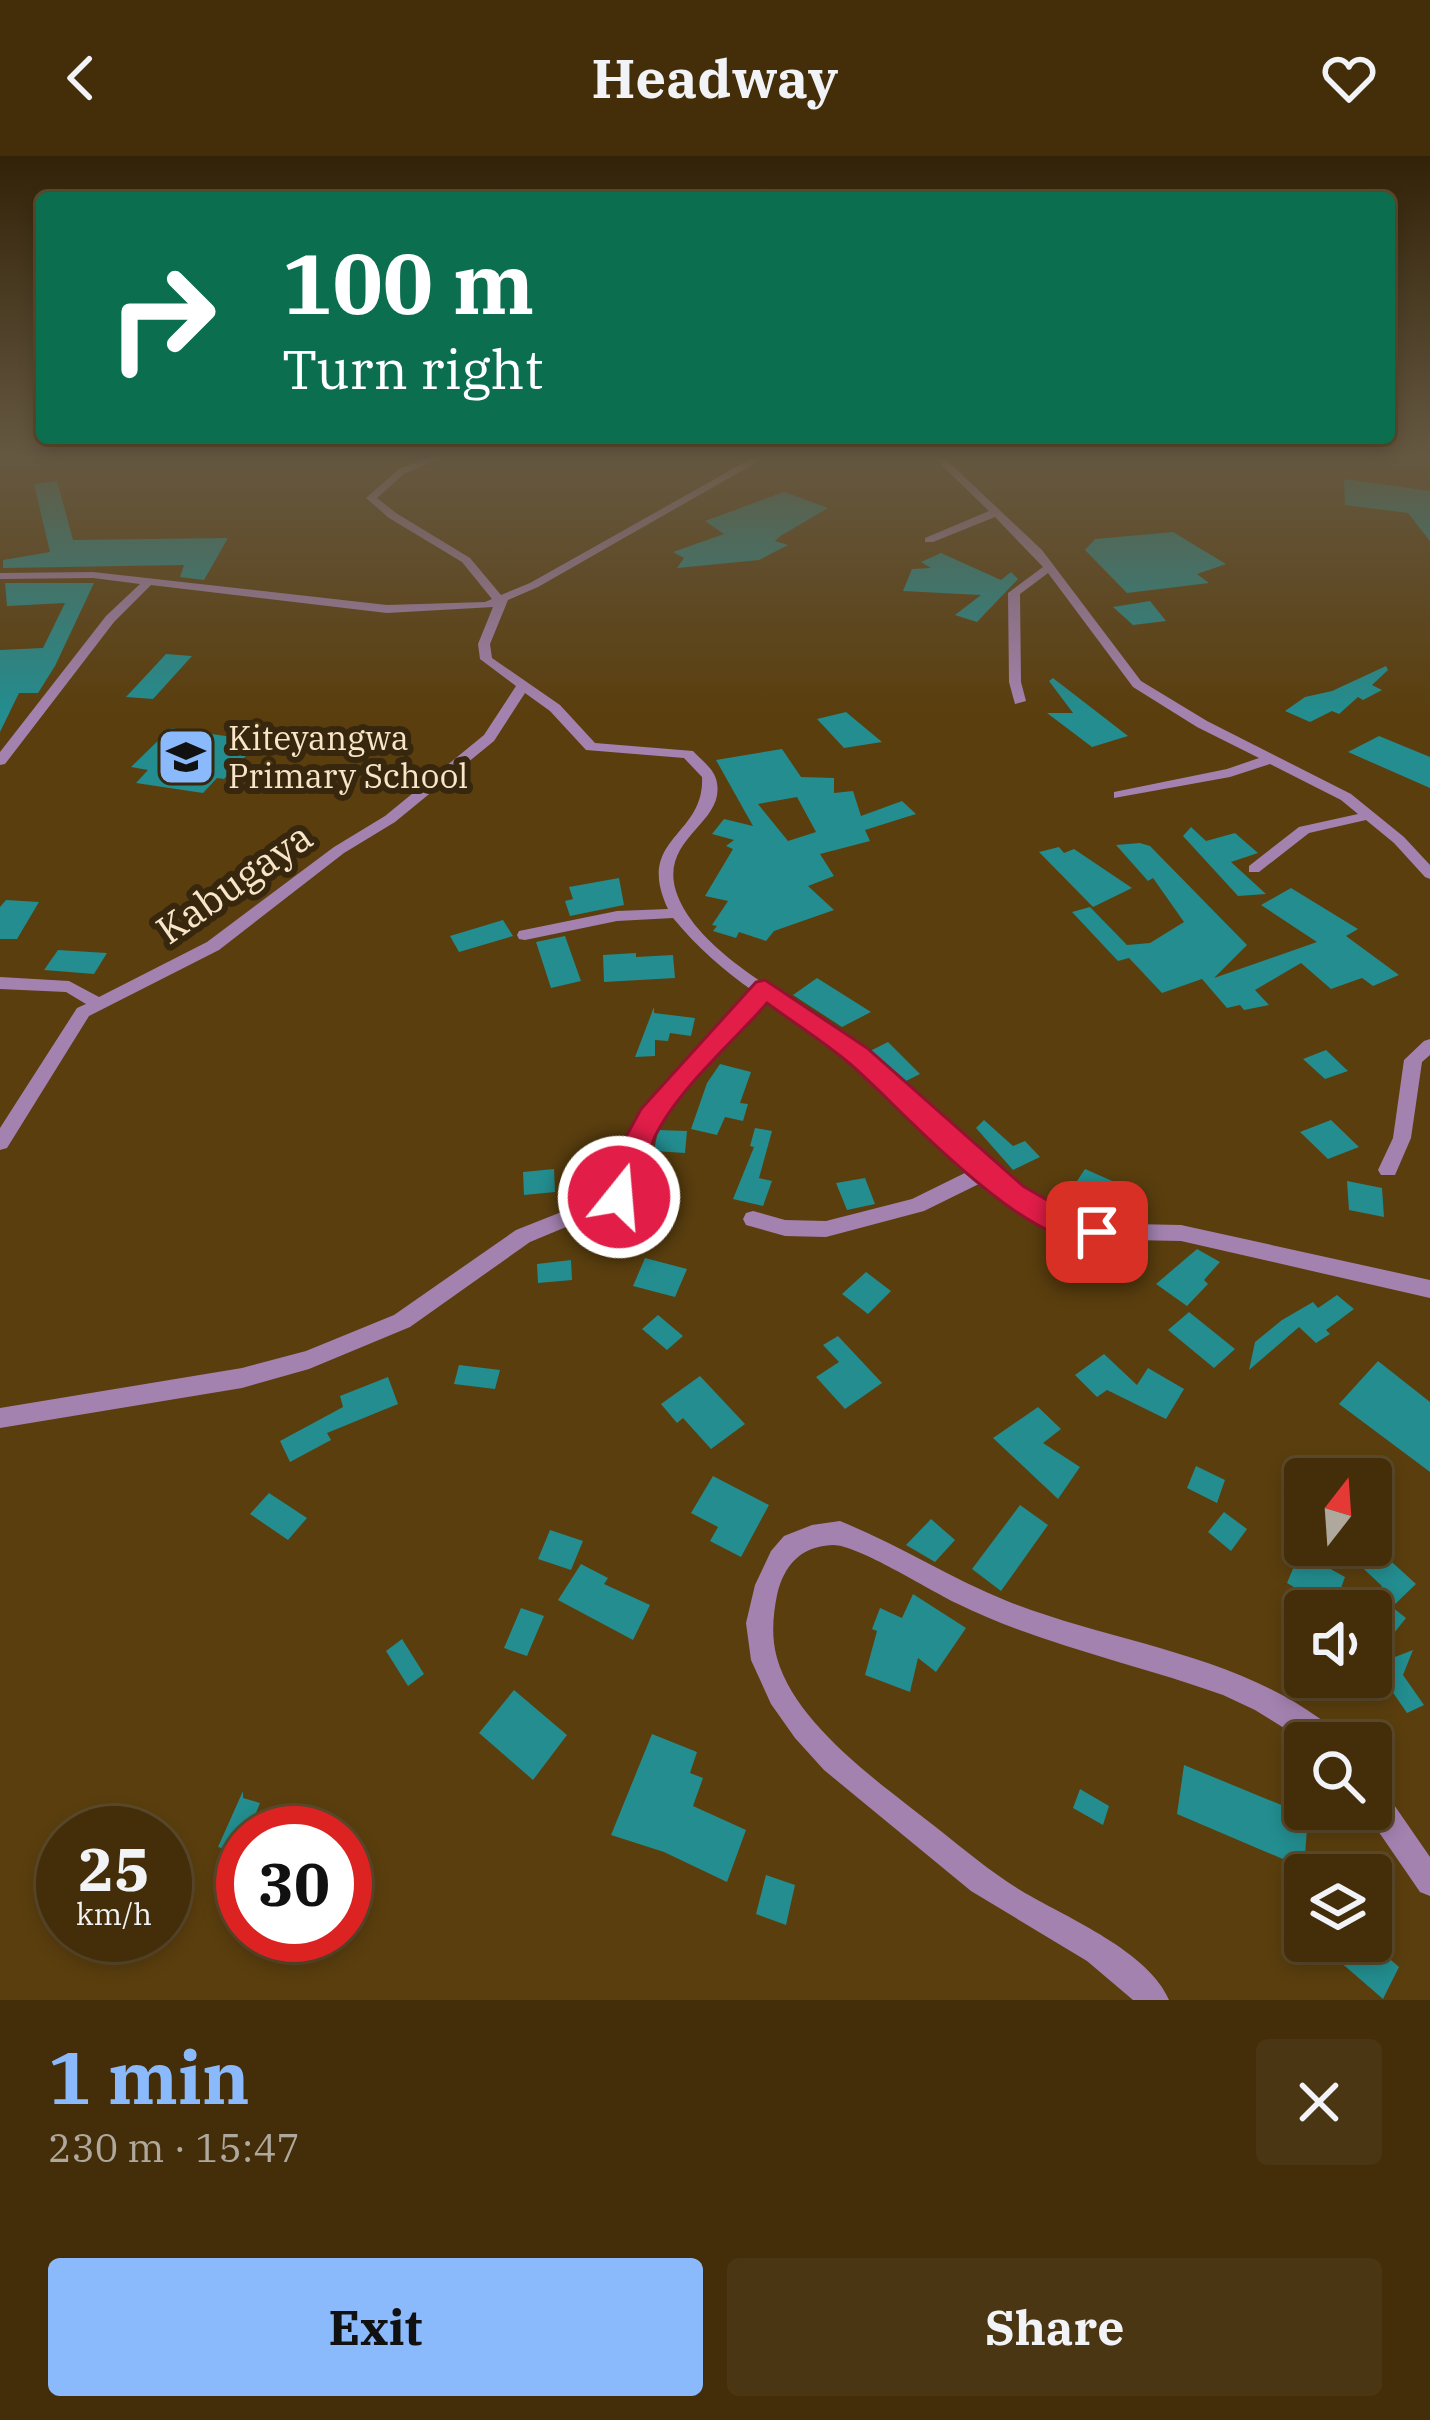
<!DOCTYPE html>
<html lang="en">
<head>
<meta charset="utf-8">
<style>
  :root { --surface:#442e0a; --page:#4b3613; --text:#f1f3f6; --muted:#afa89c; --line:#5c4a2b; --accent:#8bbafc }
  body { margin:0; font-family:"IBM Plex Serif",serif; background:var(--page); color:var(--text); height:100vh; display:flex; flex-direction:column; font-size:45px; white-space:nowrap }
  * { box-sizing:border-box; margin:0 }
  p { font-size:39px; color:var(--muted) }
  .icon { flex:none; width:66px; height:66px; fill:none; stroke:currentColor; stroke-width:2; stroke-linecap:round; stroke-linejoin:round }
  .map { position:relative; height:1844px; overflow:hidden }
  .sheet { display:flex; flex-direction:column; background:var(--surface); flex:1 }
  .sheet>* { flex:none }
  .hud { position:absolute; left:36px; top:36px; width:1359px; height:252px; border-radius:12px; box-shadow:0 6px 18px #0003,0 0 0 3px var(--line); background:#0b6e4f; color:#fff; overflow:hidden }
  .needle { width:78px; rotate:17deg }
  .fabs { position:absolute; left:1284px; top:1302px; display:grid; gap:24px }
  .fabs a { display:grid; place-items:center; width:108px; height:108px; border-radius:12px; background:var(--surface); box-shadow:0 6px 18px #0003,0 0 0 3px var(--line); font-size:60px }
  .speed { position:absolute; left:36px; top:1650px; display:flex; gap:24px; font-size:60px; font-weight:700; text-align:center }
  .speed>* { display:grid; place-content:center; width:156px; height:156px; border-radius:50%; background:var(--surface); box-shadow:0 6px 18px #0003,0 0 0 3px var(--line); line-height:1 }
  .speed small { font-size:30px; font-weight:400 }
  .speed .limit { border:18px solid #d22; background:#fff; color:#111 }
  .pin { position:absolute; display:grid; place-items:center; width:102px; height:102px; color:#fff; margin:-51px; border-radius:24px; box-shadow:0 6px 18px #0006 }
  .me { position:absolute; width:132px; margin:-66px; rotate:17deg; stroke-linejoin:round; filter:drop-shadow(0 0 9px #0008) }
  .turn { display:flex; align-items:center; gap:42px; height:252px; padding:0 48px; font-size:54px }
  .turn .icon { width:156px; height:156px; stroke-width:2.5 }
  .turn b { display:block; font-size:84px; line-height:102px }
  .round { display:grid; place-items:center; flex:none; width:126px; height:126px; border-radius:12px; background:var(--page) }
  .summary { display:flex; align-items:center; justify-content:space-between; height:204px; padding:0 48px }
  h1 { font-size:72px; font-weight:700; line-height:90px; color:var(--accent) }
  .cta { display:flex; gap:24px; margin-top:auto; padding:24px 48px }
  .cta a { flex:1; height:138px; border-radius:12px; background:var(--accent); color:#111; font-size:48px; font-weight:700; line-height:138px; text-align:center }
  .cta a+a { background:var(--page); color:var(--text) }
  header { display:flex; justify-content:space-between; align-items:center; height:156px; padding:0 48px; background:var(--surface); font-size:54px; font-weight:700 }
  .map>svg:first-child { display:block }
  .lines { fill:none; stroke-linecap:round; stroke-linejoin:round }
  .stream { stroke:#0f3200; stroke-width:3 }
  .building { fill:#238d8f; fill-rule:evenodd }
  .street { fill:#a482b0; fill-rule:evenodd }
  .route { fill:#e11d48; stroke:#92132f; stroke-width:3 }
  .labels { text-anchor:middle; stroke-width:12; stroke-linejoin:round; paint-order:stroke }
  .far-poi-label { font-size:33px; fill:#f9e5c7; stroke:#37270e; text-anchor:start }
  .street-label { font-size:39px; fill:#f9e5c7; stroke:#37270e }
</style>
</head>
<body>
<header><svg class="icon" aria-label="back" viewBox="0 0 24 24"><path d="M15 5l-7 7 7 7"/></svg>Headway<svg class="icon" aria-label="heart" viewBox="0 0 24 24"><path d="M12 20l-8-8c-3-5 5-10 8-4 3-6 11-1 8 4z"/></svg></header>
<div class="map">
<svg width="1430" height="1844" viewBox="0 0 1430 1844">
  <rect width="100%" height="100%" fill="#5a3e0e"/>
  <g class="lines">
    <path class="stream" d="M0 304 26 297"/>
  </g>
  <path class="building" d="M1344 323 1430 335V385L1408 357 1345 349Z
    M57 325 73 384 228 382 204 424 180 421 184 409 3 412V404L50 396 34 328Z
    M784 336 828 352 782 379 775 385 788 389 759 404 677 412 684 402 673 396 724 378 705 365Z
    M1173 376 1226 408 1197 418 1209 427 1127 437 1085 394 1095 383Z
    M941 397 1001 424 1011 416 1018 423 977 466 955 459 981 439 903 435 912 413 931 412 921 406Z
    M5 427H94L55 510 38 537H19L0 576V494L43 492 65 447 7 450Z
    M1150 445 1166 465 1133 469 1113 451Z
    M166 498 192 500 153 543 126 541Z
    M1386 510 1388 514 1372 529 1382 534 1363 544 1358 541 1339 558 1332 555 1310 566 1285 555 1305 541 1332 535Z
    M1053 522 1128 580 1092 591 1047 557H1073L1049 525Z
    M846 556 882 586 844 592 817 563Z
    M171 572 260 585 224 623 217 622 203 637 136 627 148 614 131 611Z
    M1379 580 1430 601V632L1348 596Z
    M782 593 801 621 834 622V637L853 635 861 660 902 645 916 658 865 674 870 685 820 698 834 720 808 730 834 754 774 775 766 785 739 776 736 782 713 775 717 770 712 769 728 745 705 740 733 693 726 690 734 684 712 678 724 663 753 670 716 604ZM797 641 816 676 788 685 758 648Z
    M1191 671 1206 685 1235 677 1258 697 1231 706 1266 738 1238 740 1183 680Z
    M1140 687 1150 690 1247 789 1214 822 1317 786 1261 749 1291 732 1358 773 1346 780 1399 819 1373 830 1362 822 1331 833 1301 807 1255 834 1269 849 1244 854 1240 849 1227 852 1202 823 1162 837 1129 802 1118 805 1072 756 1090 751 1127 789 1150 787 1184 766 1153 722 1148 725 1116 689Z
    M1059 691 1064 697 1074 693 1132 732 1093 751 1039 696Z
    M619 722 624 749 570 760 565 745 573 743 569 731Z
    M6 744 39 746 17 783H0V751Z
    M503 764 513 780 459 796 450 780Z
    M565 780 581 825 551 832 536 786Z
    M58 794 107 797 94 818 44 814Z
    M636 797V801L673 799 675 822 604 826 603 799Z
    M817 822 871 856 842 871 793 839Z
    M654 851V857L695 862 691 880 670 877 668 885 655 884V900L635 901Z
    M888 886 920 918 906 925 870 895Z
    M1326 894 1348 915 1325 923 1303 903Z
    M720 908 751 916 740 947 748 948 743 965 725 961 717 979 691 973 707 927Z
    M984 964 1013 990 1025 985 1040 1001 1013 1014 976 972Z
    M1331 964 1359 991 1328 1003 1300 976Z
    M755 972 772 975 759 1022 772 1025 763 1050 733 1043 754 991 750 990Z
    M658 974 687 975 685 997 654 995Z
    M554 1013 555 1036 524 1039 523 1016Z
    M1085 1013 1119 1028 1107 1048 1073 1031Z
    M865 1022 875 1048 847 1054 836 1027Z
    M1347 1025 1382 1032 1384 1061 1349 1054Z
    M1197 1093 1220 1106 1204 1124 1208 1128 1187 1150 1156 1128Z
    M645 1102 687 1113 675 1141 633 1130Z
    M571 1104 572 1124 538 1127 537 1108Z
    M866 1116 891 1135 868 1158 842 1138Z
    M1337 1139 1354 1153 1326 1174 1330 1178 1316 1187 1299 1171 1249 1214 1255 1186 1282 1164 1313 1146 1318 1152Z
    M1189 1156 1235 1193 1214 1212 1168 1174Z
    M658 1159 683 1180 667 1194 642 1173Z
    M838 1180 882 1227 845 1253 816 1221 839 1206 823 1189Z
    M1104 1198 1137 1229 1148 1212 1184 1233 1166 1263 1107 1234 1097 1241 1075 1219Z
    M1378 1205 1430 1246V1316L1339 1248Z
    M459 1209 500 1214 495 1233 454 1228Z
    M700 1220 745 1268 711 1293 683 1262 677 1267 661 1248Z
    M388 1221 398 1248 327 1277 331 1284 290 1306 280 1285 343 1251 340 1240Z
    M1038 1251 1061 1273 1043 1287 1080 1311 1058 1343 993 1282Z
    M1196 1310 1225 1324 1217 1347 1187 1332Z
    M713 1320 769 1349 741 1401 710 1385 718 1371 691 1357Z
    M269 1337 307 1362 288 1384 250 1358Z
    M1020 1349 1048 1369 1001 1435 972 1413Z
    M1224 1356 1247 1373 1231 1395 1208 1376Z
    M931 1363 955 1384 935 1406 906 1389Z
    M550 1374 583 1385 571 1414 538 1403Z
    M1371 1387 1416 1428 1392 1451 1406 1462 1390 1482 1371 1466V1455H1362L1382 1430 1353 1403Z
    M1300 1396 1345 1421 1333 1454 1287 1427Z
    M581 1408 608 1422 604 1428 650 1449 633 1484 558 1444Z
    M913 1438 966 1472 936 1516 918 1502 910 1536 865 1519 877 1475 872 1473 880 1452 902 1462Z
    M521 1452 544 1460 527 1500 504 1492Z
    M402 1483 424 1518 408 1530 386 1495Z
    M1413 1494 1403 1519 1424 1549 1407 1557 1374 1509Z
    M514 1534 567 1579 533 1624 479 1577Z
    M652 1578 697 1596 690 1617 703 1622 693 1650 746 1674 727 1726 664 1696 611 1679Z
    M1184 1609 1308 1660 1304 1712 1177 1658Z
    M1080 1633 1109 1650 1103 1669 1073 1652Z
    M243 1635V1642L260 1647 248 1677H243V1698L218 1691Z
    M766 1719 795 1729 786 1769 756 1758Z
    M1316 1785H1369L1399 1811 1383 1843Z"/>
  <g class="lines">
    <path class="street" d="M441 297H455L405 317 377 342 396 357 470 402 501 439 530 427 761 297H773L538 431 508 444 490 488 492 502 560 549 595 587 693 595C700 603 713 612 716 623 730 671 644 683 684 753 717 810 810 852 861 893 916 937 967 985 1019 1033L1047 1051 1084 1067 1181 1069 1430 1124V1142L1181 1085 1082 1083 1033 1063 1005 1043 985 1025 924 1055 826 1081 785 1080 746 1069 743 1063 746 1057 753 1055 785 1064 826 1065 912 1043 973 1013 847 900 765 844 658 964 644 992 645 1020 626 1046 530 1086 410 1171 309 1213 242 1232 0 1272V1252L242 1212 306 1195 394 1159 516 1074 612 1036 625 1018 626 992 644 955 753 835C723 814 697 791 673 762L617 765 525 784 519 783 517 779 519 775 617 755 668 753C634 681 705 681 702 621L684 602 586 594 550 555 525 537 494 585 395 666 344 697 219 794 89 860 7 992 0 994V972L77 852 86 848 66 836 0 833V821L69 825 99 841 207 786 334 691 385 660 484 579 516 530 480 503 478 488 493 451 387 457 151 429 114 466 5 608 0 609V596L106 460 140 428 93 422 0 423V417L93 416 387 449 485 446 492 443 462 406 389 362 366 342 399 313Z
      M929 297H939L1042 394 1141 525 1207 565 1351 638 1404 681 1430 709V723L1425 721 1394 687 1366 664 1309 677 1259 716H1249V710L1299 671 1358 658 1341 644 1270 608 1230 621 1114 642V636L1227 613 1259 602 1197 571 1133 531 1048 417 1020 438 1021 526 1026 545 1015 548 1009 526 1008 437 1043 411 995 361 933 386H925V382L989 355Z
      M1430 883V899L1422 906 1411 982 1395 1019H1381L1378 1014 1393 982 1404 904 1424 885Z
      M840 1365C897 1388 950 1422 1007 1445 1110 1486 1227 1496 1319 1562 1330 1570 1339 1574 1344 1587H1308L1255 1554 1223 1539C1134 1507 1041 1489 956 1447 929 1434 858 1389 833 1389 801 1390 784 1409 777 1439 773 1460 771 1480 777 1502 796 1570 884 1630 937 1672 966 1695 993 1718 1025 1737 1068 1762 1149 1796 1169 1844H1133L1087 1805 971 1735 824 1614 795 1582 771 1548 751 1504 746 1467 755 1429 771 1395 784 1380 812 1369Z
      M1371 1626 1381 1630 1430 1701V1740L1420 1736 1363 1653H1371Z"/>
  </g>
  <linearGradient id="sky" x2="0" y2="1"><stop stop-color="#322208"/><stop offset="0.54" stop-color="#655841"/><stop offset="1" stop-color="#655841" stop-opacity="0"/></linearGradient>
  <rect width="1430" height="555" fill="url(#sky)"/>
  <path class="route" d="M765 824 867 892 1023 1030 1073 1059 1108 1067 1112 1076 1108 1084C1036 1108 901 951 849 907 823 885 794 867 767 847 733 886 686 926 660 971 641 1002 655 1014 630 1049H609L604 1041 620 1018V992L641 953 756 826Z"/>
  <defs>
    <g id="school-square" transform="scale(3)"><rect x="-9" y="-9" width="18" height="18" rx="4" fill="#8bbafc" stroke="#37270e"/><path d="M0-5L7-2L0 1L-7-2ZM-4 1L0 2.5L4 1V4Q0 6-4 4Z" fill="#111"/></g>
  </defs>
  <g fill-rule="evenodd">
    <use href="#school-square" x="186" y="601"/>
  </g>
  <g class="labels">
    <g class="far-poi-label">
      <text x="228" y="594">Kiteyangwa<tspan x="228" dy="38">Primary School</tspan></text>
    </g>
    <g class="street-label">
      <text transform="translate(234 727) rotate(-35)" y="14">Kabugaya</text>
    </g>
  </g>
</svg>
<div class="fabs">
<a><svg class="needle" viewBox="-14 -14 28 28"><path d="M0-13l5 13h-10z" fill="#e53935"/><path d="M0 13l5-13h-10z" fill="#afa89c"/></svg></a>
<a><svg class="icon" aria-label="sound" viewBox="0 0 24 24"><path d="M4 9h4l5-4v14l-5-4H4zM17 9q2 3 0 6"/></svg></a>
<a><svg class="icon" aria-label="search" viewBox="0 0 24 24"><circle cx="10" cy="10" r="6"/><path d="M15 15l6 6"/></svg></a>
<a><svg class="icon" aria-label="layers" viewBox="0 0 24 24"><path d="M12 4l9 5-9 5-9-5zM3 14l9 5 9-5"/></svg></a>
</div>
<div class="speed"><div>25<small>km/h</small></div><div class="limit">30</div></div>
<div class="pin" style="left:1097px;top:1076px;background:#d93025"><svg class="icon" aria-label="arrive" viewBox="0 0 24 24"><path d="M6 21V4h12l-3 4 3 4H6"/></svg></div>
<svg class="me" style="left:619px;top:1041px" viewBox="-20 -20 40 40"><circle r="17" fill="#e11d48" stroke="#fff" stroke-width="3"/><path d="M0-11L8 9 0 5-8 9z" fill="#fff"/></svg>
<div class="hud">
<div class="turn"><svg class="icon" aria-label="right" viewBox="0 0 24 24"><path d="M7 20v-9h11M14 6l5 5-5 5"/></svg><div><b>100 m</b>Turn right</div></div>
</div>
</div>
<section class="sheet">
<div class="summary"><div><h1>1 min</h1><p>230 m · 15:47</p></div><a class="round"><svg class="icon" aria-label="close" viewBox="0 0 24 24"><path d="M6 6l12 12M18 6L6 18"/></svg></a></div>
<div class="cta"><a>Exit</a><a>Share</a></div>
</section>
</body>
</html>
